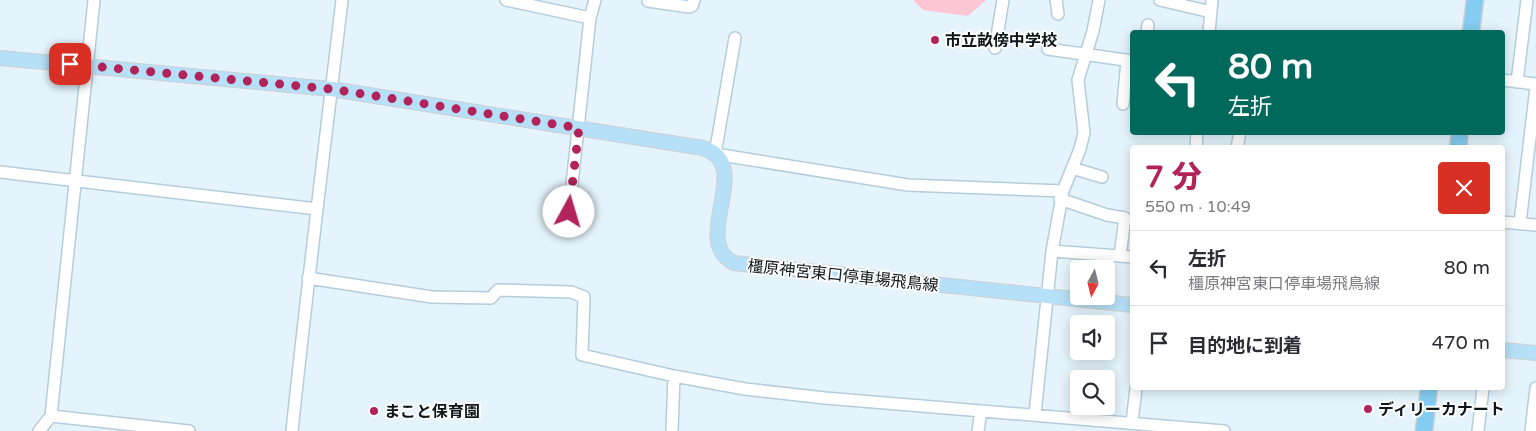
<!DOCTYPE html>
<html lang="ja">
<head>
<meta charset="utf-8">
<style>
  :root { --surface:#fff; --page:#f7f7f7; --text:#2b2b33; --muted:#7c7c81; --line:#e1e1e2; --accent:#b1235a }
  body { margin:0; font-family:"Varela Round","Noto Sans JP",sans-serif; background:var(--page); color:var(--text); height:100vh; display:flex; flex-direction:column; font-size:19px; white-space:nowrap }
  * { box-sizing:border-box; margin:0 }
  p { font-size:16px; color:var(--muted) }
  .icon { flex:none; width:28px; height:28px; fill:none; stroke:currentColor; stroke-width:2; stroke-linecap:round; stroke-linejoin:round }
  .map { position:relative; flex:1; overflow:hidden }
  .drawer { position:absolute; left:1130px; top:145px; width:375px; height:245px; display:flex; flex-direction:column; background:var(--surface); border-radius:5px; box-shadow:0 2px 12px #0003 }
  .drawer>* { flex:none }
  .hud { position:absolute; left:1130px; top:30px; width:375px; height:105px; border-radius:5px; box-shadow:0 2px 12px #0003; background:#00695c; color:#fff; overflow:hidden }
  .needle { width:32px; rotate:187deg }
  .controls { position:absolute; left:1070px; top:260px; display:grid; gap:10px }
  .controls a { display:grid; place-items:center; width:45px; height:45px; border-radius:5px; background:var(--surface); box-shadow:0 2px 12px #0003; font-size:25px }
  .pin { position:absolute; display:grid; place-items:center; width:42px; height:42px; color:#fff; margin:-21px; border-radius:10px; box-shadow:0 2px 8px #0006 }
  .me { position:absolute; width:55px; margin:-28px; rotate:6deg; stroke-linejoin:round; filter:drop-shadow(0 0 4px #0008) }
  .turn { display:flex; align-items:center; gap:18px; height:105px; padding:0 15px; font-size:22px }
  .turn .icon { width:65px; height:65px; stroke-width:2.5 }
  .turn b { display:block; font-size:35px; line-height:42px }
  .round { display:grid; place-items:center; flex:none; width:52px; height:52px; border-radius:5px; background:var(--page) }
  .summary { display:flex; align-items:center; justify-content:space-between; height:85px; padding:0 15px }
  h1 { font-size:30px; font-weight:800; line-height:38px; color:var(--accent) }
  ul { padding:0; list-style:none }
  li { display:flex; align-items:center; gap:15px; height:75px; padding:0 15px; border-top:1px solid var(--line) }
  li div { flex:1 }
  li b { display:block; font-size:19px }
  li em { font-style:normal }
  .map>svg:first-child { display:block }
  .green { fill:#fdc6d2 }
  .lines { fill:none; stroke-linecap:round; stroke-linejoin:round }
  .minor-casing { stroke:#b5cddb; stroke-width:14 }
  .major-casing { stroke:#cfd0d1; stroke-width:16 }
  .highway-casing { stroke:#cfd0d1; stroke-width:19 }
  .minor { stroke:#fff; stroke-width:11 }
  .major { stroke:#b5e0f7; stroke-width:14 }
  .highway { stroke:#84ccf1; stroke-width:16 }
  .route { stroke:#b1235a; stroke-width:9; stroke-dasharray:0 16.2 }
  .poi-dot { fill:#b1235a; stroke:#fefefe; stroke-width:2 }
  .labels { text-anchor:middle; stroke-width:4; stroke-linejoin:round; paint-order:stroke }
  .poi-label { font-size:16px; font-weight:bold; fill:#0d161a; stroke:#fefefe; text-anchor:start }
  .street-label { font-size:16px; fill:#0d161a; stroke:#fefefe }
</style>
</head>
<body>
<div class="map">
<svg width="1536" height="431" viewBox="0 0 1536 431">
  <rect width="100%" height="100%" fill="#e4f3fc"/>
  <path class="green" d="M913 0H986L968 16 923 10Z"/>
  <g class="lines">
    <g class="minor-casing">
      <path id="minor" d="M506 0 590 18
        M1056 0 1058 14
        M1160 0 1211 12
        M648 1 689 7 692 6 694 0
        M1147 32 1148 25
        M1209 32 1212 0
        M735 38 715 154 908 185 1063 191 1080 149 1084 133 1078 80 1093 31 1099 0
        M995 48 1003 0
        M1048 49 1132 61
        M1502 80 1536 84
        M1517 82 1527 0
        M1123 104 1127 60
        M1196 148 1197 132
        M1237 148 1240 132
        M1072 168 1102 177
        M0 172 317 209
        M1060 199 1107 215 1125 218 1120 256
        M569 212 590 18 595 0
        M1502 222 1536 225
        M1520 223 1536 87
        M1052 251 1132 257
        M308 278 432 297 491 298 498 290 571 292 584 297 582 355 674 376 745 389 825 398 1224 431
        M1035 414 1052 251 1063 191
        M51 416 189 431
        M1132 423 1136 388
        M39 431 51 416 94 0
        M292 431C307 287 325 144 342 0
        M672 431 674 376
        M978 431 981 411
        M1478 431 1483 388
        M1531 431 1536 388"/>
    </g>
    <g class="major-casing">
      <path id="major" d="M0 58 331 89 703 148C756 164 689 241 734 263L1132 305
        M1502 350 1536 353"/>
    </g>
    <g class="highway-casing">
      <path id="highway" d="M1471 32 1475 0
        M1458 148 1460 132
        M1424 431 1429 388"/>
    </g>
    <use href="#minor" class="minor"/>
    <use href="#major" class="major"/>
    <use href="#highway" class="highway"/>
  </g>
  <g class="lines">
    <path class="route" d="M70 64 331 89 579 128 569 212"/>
  </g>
  <g class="poi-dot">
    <circle cx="935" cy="40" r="5"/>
    <circle cx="1368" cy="409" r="5"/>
    <circle cx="374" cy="411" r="5"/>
  </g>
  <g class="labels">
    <g class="poi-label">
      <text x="945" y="46">市立畝傍中学校</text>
      <text x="1378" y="415">ディリーカナート</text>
      <text x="384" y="417">まこと保育園</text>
    </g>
    <g class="street-label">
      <text transform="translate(843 275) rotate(6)" y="6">橿原神宮東口停車場飛鳥線</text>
    </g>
  </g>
</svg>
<div class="controls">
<a><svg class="needle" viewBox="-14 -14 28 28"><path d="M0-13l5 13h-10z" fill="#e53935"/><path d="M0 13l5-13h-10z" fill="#7c7c81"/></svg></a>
<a><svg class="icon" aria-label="sound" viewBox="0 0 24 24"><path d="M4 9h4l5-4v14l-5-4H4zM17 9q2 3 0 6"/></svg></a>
<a><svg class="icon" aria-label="search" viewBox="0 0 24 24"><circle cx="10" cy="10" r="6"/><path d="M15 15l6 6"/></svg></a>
</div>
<div class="pin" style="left:70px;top:64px;background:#d93025"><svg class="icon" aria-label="arrive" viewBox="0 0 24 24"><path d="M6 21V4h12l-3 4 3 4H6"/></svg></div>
<svg class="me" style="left:569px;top:212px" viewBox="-20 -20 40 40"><circle r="19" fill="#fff"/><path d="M0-13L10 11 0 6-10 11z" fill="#b1235a"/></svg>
<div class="hud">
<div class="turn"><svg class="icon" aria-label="left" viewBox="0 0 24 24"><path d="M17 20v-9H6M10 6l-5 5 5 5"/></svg><div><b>80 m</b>左折</div></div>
</div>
<section class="drawer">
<div class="summary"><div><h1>7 分</h1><p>550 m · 10:49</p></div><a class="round" style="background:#d93025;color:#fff"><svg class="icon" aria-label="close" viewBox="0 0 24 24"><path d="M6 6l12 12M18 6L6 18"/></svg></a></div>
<ul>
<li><svg class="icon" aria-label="left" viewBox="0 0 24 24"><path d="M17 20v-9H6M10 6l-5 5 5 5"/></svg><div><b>左折</b><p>橿原神宮東口停車場飛鳥線</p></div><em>80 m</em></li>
<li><svg class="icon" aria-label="arrive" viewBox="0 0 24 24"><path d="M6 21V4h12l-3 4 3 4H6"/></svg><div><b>目的地に到着</b></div><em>470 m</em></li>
</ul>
</section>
</div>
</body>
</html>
